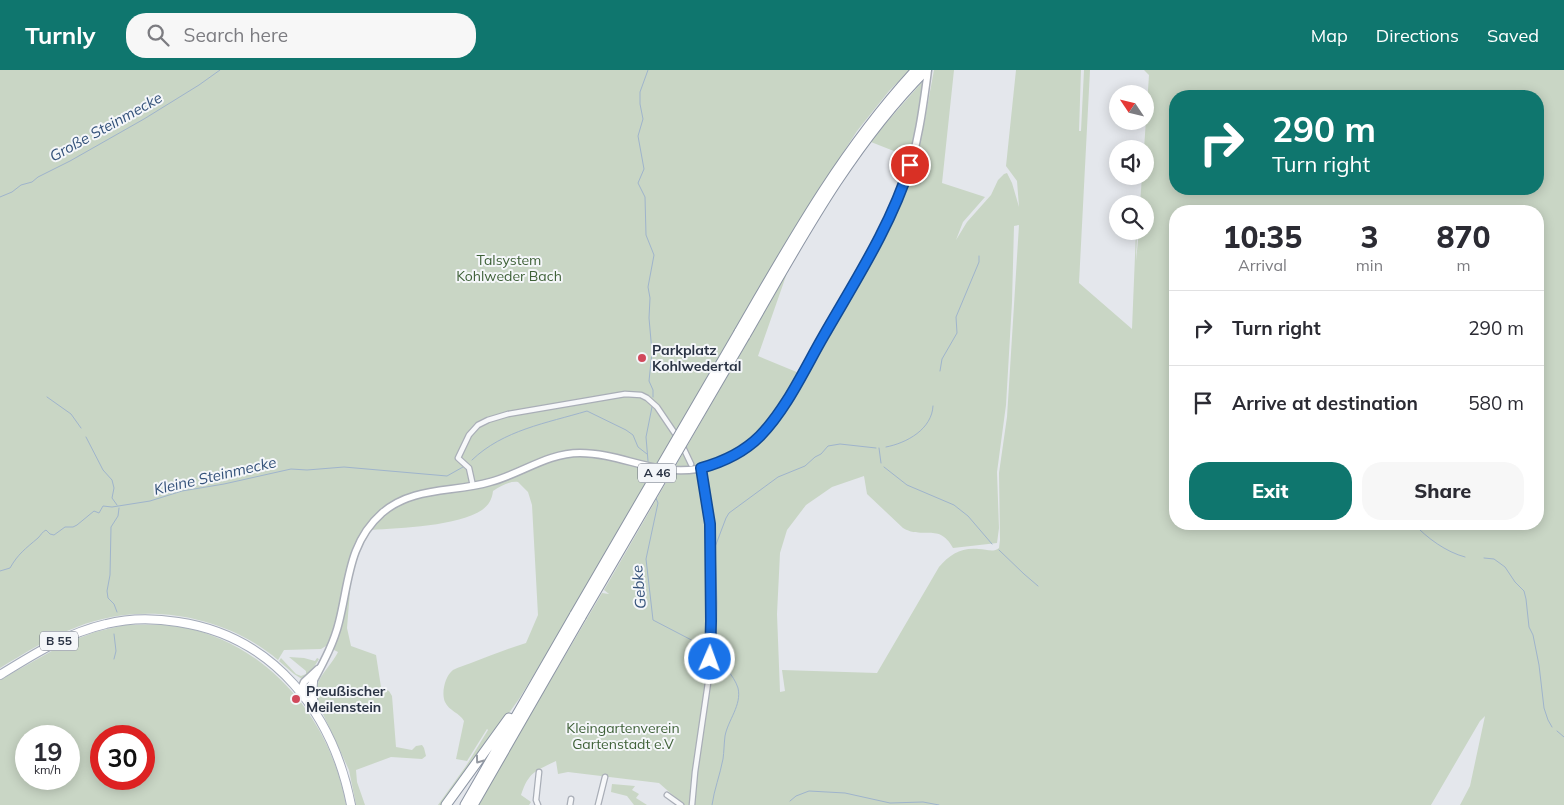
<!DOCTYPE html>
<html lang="en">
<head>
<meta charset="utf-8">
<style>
  :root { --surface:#fff; --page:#f7f7f7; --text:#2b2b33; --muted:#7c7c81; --line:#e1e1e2; --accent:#0f766e }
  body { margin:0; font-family:Mulish,sans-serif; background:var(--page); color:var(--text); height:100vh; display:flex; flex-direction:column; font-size:19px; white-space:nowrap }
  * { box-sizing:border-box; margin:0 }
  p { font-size:16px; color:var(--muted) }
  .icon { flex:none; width:28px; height:28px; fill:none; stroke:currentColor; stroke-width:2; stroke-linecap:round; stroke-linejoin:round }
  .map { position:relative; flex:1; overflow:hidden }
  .side { position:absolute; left:1169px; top:135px; width:375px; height:325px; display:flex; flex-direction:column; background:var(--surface); border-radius:20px; box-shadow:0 2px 12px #0003 }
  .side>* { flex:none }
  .hud { position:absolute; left:1169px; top:20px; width:375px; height:105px; border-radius:20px; box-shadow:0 2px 12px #0003; background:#0f766e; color:#fff; overflow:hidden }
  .needle { width:32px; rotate:305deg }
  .controls { position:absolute; left:1109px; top:15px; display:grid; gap:10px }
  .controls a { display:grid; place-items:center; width:45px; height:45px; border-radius:50%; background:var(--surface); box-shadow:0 2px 12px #0003; font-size:25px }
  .speed { position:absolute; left:15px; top:655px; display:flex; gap:10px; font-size:25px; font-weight:700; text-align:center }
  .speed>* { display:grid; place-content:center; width:65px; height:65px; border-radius:50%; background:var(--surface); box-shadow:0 2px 12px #0003; line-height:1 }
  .speed small { font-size:12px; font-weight:400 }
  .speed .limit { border:8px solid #d22; background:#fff; color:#111 }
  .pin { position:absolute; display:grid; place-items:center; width:42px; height:42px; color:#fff; margin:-21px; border:2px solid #fff; border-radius:50%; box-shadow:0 1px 5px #0007 }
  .me { position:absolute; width:55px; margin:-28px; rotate:2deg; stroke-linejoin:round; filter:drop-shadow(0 0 4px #0008) }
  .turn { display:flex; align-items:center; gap:18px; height:105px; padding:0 20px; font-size:22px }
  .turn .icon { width:65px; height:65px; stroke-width:2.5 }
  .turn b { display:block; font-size:35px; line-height:42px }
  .eta { display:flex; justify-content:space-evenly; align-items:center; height:85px; text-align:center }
  .eta b { font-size:30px; font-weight:800; line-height:35px }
  .primary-button { display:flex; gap:10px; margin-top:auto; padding:10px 20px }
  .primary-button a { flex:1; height:58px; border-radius:20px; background:var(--accent); color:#fff; font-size:20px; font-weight:800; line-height:58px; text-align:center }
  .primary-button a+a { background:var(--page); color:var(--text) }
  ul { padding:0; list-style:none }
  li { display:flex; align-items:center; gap:15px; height:75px; padding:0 20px; border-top:1px solid var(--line) }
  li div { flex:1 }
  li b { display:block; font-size:19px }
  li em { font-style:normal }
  header { display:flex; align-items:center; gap:30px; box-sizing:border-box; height:70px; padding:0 25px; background:var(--accent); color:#fff }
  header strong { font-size:24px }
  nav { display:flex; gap:28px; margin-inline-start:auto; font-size:18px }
  .search { width:350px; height:45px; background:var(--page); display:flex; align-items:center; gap:12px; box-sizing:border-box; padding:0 18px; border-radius:20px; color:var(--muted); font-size:19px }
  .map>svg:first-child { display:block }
  .green { fill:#c9d6c5; fill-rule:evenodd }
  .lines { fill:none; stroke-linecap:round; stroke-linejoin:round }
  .stream { stroke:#9fb4cc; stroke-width:1 }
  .street-casing { stroke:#a9aeb7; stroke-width:7 }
  .secondary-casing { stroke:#a9aeb7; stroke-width:9 }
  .primary-casing { stroke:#a3abb8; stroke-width:10 }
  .highway-casing { stroke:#8b94a3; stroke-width:11 }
  .street { stroke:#f7f8fa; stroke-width:4.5 }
  .secondary { stroke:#fff; stroke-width:6 }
  .primary { stroke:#fff; stroke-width:8 }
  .highway { stroke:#fff; stroke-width:9 }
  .highway-bridge-casing { stroke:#8b94a3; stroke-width:11; stroke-linecap:butt }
  .highway-bridge { stroke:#fff; stroke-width:9 }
  .oneway { stroke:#959aa2 }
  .route-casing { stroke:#114b97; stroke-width:12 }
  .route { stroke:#1a73e8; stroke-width:9 }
  .poi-dot { fill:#d1495b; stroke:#f4f6f9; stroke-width:2 }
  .labels { text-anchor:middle; stroke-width:4; stroke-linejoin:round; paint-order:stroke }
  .shield { fill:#f4f6f9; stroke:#676e7b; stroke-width:1 }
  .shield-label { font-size:12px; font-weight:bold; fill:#2b3445 }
  .park-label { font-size:14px; fill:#3f6138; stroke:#f4f6f9 }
  .poi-label { font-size:14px; font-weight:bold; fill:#2b3445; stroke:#f4f6f9; text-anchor:start }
  .water-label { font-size:15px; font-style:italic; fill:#34527a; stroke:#f4f6f9 }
</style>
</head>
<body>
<header>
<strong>Turnly</strong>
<div class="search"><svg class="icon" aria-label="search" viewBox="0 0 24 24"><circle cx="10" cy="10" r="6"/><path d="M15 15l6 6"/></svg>Search here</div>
<nav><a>Map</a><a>Directions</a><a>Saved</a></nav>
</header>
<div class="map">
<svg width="1564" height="735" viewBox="0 0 1564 735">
  <rect width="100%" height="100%" fill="#e4e7ec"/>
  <path class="green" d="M0 0H910L889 21 857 61 792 162 589 515 519 629 443 735H438L466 696 488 660 487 659 467 691 456 689 464 651C460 643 449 641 445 632 441 623 445 606 453 600 458 597 466 595 471 593 489 586 507 579 526 573L538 545 532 435 528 422 518 412C509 411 501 416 493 421 492 429 489 435 482 440 459 456 400 458 371 460L365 466 352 496 347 558 351 576 376 585 381 617 389 621 392 626 396 677 412 680 416 676 422 675 424 678 426 686 422 689 391 687 356 700 357 712 365 735H356L349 700 316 629C313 609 331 597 338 582L326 576 321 579 284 580 278 590C224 544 142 531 77 557 50 567 25 583 0 598Z
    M934 0H954L942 113 985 127 963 152 956 170 967 152 991 125 998 110 1004 104 1007 103 1012 113 1019 137 1017 111 1006 96 1016 0H1081L1079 61H1081L1084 0H1090L1079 213 1132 259 1136 161H1137L1136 191 1139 161H1145V134H1140L1142 106H1145L1144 79 1149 5 1144 0H1564V735H1460L1470 716 1485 646 1480 651 1431 735H684L659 713 568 702 558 704 556 691C536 701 529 701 521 725L531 732 529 735H477L602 523 609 524 604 520 787 203 758 286 799 303 856 202 862 205 909 110 922 65ZM1175 26H1538V119H1175ZM1175 141H1538V454H1175ZM1019 155 1007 347 999 403 1000 470 999 478C993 483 986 479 979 479 962 477 950 484 939 497L877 603 782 600 785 621 780 622 777 544 780 483 787 460 806 435 832 417 864 406 867 424 903 458C923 470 939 452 953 478L997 473 999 458 997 402 1006 335 1012 232 1014 156Z
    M923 11 915 64 909 87 871 72 886 53Z
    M125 555C144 554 163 554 182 557 269 574 331 650 346 735H0V610L66 573 95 562ZM26 666H69V709H26ZM101 666H144V709H101Z
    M289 587 304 588 315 591 317 588 319 589 309 605 302 609 294 604 279 591 281 588 296 604 301 606 306 604V601Z
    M612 714 635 716 632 720 639 724 636 728 647 735H634L627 726 611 722Z"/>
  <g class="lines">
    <path class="stream" d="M648 0 640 22V34L643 49 638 66 644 99 638 113 645 127 646 165 654 185 648 217 650 228 649 248 652 282 649 311 653 320V327
      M0 127 12 122 21 115 32 112 38 107 70 91 144 49 199 15 220 0
      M940 301 942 289 957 263 956 247 979 192V186
      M47 327 71 344 81 358
      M86 367 103 400 112 410 114 418 112 428 117 435
      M886 377C907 373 932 359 933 336
      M879 378 881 393
      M472 390C503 360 547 353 587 341L626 360 633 365 638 377 647 384
      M648 391 646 367 652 337
      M884 397 907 415 954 435 968 446 992 474
      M647 403 648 408
      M655 426 658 433 646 489 653 550 703 576 709 581
      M1414 454C1427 468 1446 482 1465 487
      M999 480 1024 504 1038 516
      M1484 488 1494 489 1505 497 1515 512 1524 521 1526 529 1529 557 1533 565 1539 595 1544 638 1548 650 1552 657
      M0 501 10 498C18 484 25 479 38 468 41 465 42 462 46 460L50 464 54 465 65 457H73L77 455 94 441 99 443 103 436 112 437 150 431 182 421 224 414 291 399 307 400 344 397 447 406 463 397
      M117 542 114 534 108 528 107 521 110 505 111 457 118 446 119 438
      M712 584C721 593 734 605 738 618 742 635 728 650 725 666 724 674 724 682 723 689 720 705 714 720 712 735
      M716 587 717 533 715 477 726 448 729 443 778 407 805 396 815 387 821 384 828 376 840 374 876 378
      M114 589 116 581 114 564
      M1557 661 1564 667
      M790 731 796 726 809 721 845 723 890 733 923 732 939 735"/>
    <g class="street-casing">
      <path id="street" d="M682 375 691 394
        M473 416 469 398 458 388 469 365 478 355 488 350 508 344 625 324 641 325 647 328 657 337 678 368
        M667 725 681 735
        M538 735 536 730 539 702
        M570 735 571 729
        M598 735 605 707
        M692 735 695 702 709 606 711 551 710 454 701 398"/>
    </g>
    <g class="secondary-casing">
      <path id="secondary" d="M300 621 308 618 313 612C323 593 334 573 339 552 349 513 348 473 382 443 413 416 453 423 490 412 521 404 547 383 580 383 621 383 655 406 697 399 720 394 742 383 759 367 787 340 806 296 826 262 853 214 886 165 905 112 918 76 923 38 928 0
        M300 621 304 612 318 599"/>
    </g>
    <g class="primary-casing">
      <path id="primary" d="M0 605C34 584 67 563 106 554 129 548 154 548 178 552 274 566 333 643 351 735
        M313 612 312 625 315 637"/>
    </g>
    <g class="highway-casing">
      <path id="highway" d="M739 262C792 170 843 79 916 0
        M745 266C798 174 850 76 926 0
        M446 735 509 648
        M465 735 575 544
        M473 735 581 547"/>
    </g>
    <use href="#street" class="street"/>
    <use href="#secondary" class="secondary"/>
    <use href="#primary" class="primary"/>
    <use href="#highway" class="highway"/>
    <g class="highway-bridge-casing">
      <path id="highway-bridge" d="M575 544 739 262
        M581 547 745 266"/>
    </g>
    <use href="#highway-bridge" class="highway-bridge"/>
  </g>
  <defs><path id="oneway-chevron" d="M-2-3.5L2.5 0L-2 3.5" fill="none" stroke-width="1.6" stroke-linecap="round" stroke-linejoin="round" transform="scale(1.25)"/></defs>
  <use class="oneway" href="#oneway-chevron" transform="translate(479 690) rotate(126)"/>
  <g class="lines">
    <g class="route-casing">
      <path id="route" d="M710 589 711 551 710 454 701 398C723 392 744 382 760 366 787 338 804 300 823 267 855 211 891 156 910 95"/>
    </g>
    <use href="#route" class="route"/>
  </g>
  <g class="poi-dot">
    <circle cx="642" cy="288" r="5"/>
    <circle cx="296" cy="629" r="5"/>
  </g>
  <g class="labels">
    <g class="shield">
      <rect x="638" y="393.5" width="38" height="19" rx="4"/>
      <rect x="40" y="561.5" width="38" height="19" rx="4"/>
    </g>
    <g class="shield-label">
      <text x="657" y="407">A 46</text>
      <text x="59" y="575">B 55</text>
    </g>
    <g class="park-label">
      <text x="509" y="195">Talsystem<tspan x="509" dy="16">Kohlweder Bach</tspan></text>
      <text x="623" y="663">Kleingartenverein<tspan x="623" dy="16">Gartenstadt e.V</tspan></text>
    </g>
    <g class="poi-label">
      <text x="652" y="285">Parkplatz<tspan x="652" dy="16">Kohlwedertal</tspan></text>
      <text x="306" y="626">Preußischer<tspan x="306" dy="16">Meilenstein</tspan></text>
    </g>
    <g class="water-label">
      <text transform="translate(106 57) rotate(-29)" y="5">Große Steinmecke</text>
      <text transform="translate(215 406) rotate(-13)" y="5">Kleine Steinmecke</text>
      <text transform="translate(639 517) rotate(-95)" y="5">Gebke</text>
    </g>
  </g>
</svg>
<div class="controls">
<a><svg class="needle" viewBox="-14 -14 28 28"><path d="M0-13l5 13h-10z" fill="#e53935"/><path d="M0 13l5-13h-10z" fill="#7c7c81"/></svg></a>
<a><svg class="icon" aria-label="sound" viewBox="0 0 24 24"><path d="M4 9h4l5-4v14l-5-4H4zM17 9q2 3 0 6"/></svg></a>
<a><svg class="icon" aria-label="search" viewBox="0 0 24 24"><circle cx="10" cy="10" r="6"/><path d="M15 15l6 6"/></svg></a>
</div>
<div class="speed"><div>19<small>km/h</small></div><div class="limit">30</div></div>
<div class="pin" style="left:910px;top:95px;background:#d93025"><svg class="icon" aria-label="arrive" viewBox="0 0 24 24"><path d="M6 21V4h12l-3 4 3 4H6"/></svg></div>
<svg class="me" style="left:710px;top:589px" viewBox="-20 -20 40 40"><circle r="17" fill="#1a73e8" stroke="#fff" stroke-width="3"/><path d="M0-11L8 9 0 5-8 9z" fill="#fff"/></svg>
<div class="hud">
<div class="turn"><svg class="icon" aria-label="right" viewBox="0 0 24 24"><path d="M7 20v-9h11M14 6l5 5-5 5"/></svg><div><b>290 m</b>Turn right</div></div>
</div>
<section class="side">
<div class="eta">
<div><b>10:35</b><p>Arrival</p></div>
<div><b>3</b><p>min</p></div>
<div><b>870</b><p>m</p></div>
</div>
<ul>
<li><svg class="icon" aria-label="right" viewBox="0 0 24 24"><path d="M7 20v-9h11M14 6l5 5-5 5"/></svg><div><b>Turn right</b></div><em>290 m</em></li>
<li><svg class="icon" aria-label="arrive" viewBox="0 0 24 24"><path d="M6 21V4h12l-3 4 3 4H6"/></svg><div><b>Arrive at destination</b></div><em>580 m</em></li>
</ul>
<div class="primary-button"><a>Exit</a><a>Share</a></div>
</section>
</div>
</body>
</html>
